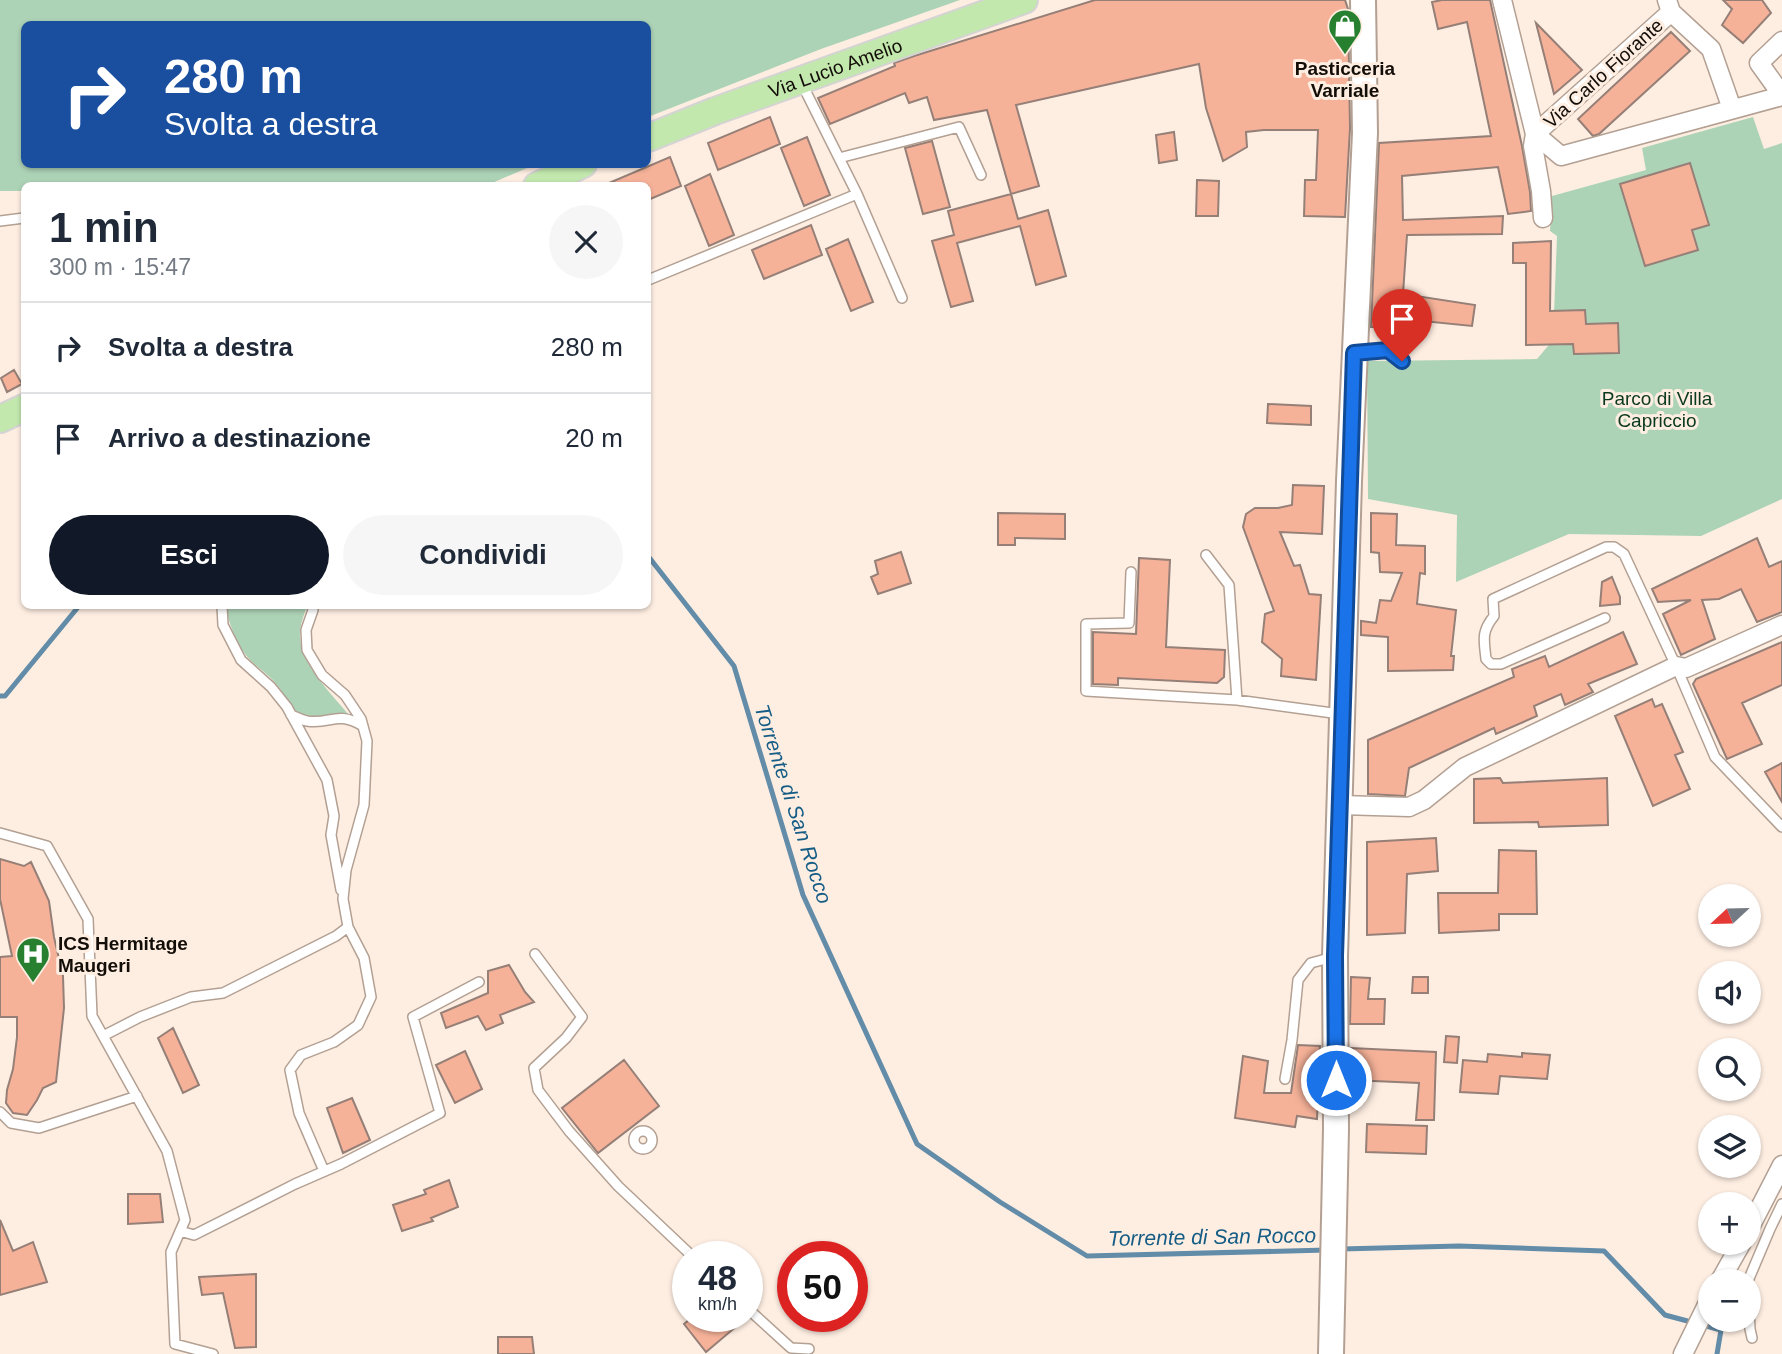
<!DOCTYPE html>
<html lang="it">
<head>
<meta charset="utf-8">
<style>
  :root { --surface:#fff; --page:#f6f6f7; --text:#1f2937; --muted:#747a83; --line:#e0e1e3; --accent:#111827 }
  body { margin:0; font-family:Arial,sans-serif; background:var(--page); color:var(--text); height:100vh; display:flex; flex-direction:column; font-size:26px; white-space:nowrap }
  * { box-sizing:border-box; margin:0 }
  p { font-size:23px; color:var(--muted) }
  .icon { flex:none; width:38px; height:38px; fill:none; stroke:currentColor; stroke-width:2; stroke-linecap:round; stroke-linejoin:round }
  .map { position:relative; flex:1; overflow:hidden }
  .details { position:absolute; left:21px; top:182px; width:630px; height:427px; display:flex; flex-direction:column; background:var(--surface); border-radius:10px; box-shadow:0 2px 5px #0004 }
  .details>* { flex:none }
  .guide { position:absolute; left:21px; top:21px; width:630px; height:147px; border-radius:10px; box-shadow:0 2px 5px #0004; background:#1a4fa0; color:#fff; overflow:hidden }
  .needle { width:46px; rotate:248deg }
  .buttons { position:absolute; left:1698px; top:884px; display:grid; gap:14px }
  .buttons a { display:grid; place-items:center; width:63px; height:63px; border-radius:50%; background:var(--surface); box-shadow:0 2px 5px #0004; font-size:35px }
  .speed { position:absolute; left:672px; top:1241px; display:flex; gap:14px; font-size:35px; font-weight:700; text-align:center }
  .speed>* { display:grid; place-content:center; width:91px; height:91px; border-radius:50%; background:var(--surface); box-shadow:0 2px 5px #0004; line-height:1 }
  .speed small { font-size:18px; font-weight:400 }
  .speed .limit { border:10px solid #d22; background:#fff; color:#111 }
  .pin { position:absolute; display:grid; place-items:center; width:60px; height:60px; color:#fff; margin:-72px -30px; border-radius:50% 50% 50% 0; rotate:-45deg; box-shadow:0 0 7px #0007 }
  .pin .icon { rotate:45deg }
  .me { position:absolute; width:77px; margin:-38px; rotate:0deg; stroke-linejoin:round; filter:drop-shadow(0 0 5px #0008) }
  .turn { display:flex; align-items:center; gap:24px; height:147px; padding:0 28px; font-size:32px }
  .turn .icon { width:91px; height:91px; stroke-width:2.5 }
  .turn b { display:block; font-size:49px; line-height:60px }
  .round { display:grid; place-items:center; flex:none; width:74px; height:74px; border-radius:37px; background:var(--page) }
  .head { display:flex; align-items:center; justify-content:space-between; height:119px; padding:0 28px }
  h1 { font-size:42px; font-weight:800; line-height:52px }
  .action { display:flex; gap:14px; margin-top:auto; padding:14px 28px }
  .action a { flex:1; height:80px; border-radius:42px; background:var(--accent); color:#fff; font-size:28px; font-weight:800; line-height:80px; text-align:center }
  .action a+a { background:var(--page); color:var(--text) }
  ul { padding:0; list-style:none }
  li { display:flex; align-items:center; gap:21px; height:91px; padding:0 28px; border-top:2px solid var(--line) }
  li div { flex:1 }
  li b { display:block; font-size:26px }
  li em { font-style:normal }
  .map>svg:first-child { display:block }
  .green { fill:#add3b7 }
  .lines { fill:none; stroke-linecap:round; stroke-linejoin:round }
  .stream { stroke:#638ca8; stroke-width:5 }
  .building { fill:#f6b299; stroke:#957f77; stroke-width:2 }
  .lane-casing { stroke:#b3a093; stroke-width:12 }
  .street-casing { stroke:#b3a093; stroke-width:21 }
  .secondary-casing { stroke:#b3a093; stroke-width:28 }
  .primary-casing { stroke:#d5d3d3; stroke-width:30 }
  .lane { stroke:#fff; stroke-width:9 }
  .street { stroke:#fff; stroke-width:18 }
  .secondary { stroke:#fff; stroke-width:24 }
  .primary { stroke:#c2e8ae; stroke-width:26 }
  .route-casing { stroke:#114b97; stroke-width:18 }
  .route { stroke:#1a73e8; stroke-width:12 }
  .labels { text-anchor:middle; stroke-width:6; stroke-linejoin:round; paint-order:stroke }
  .street-label { font-size:19px; fill:#130d08; stroke:#feeee2 }
  .poi-label { font-size:19px; font-weight:bold; fill:#130d08; stroke:#feeee2 }
  .park-label { font-size:19px; fill:#0a391e; stroke:#feeee2 }
  .water-label { font-size:21px; font-style:italic; fill:#165d86; stroke:#feeee2 }
</style>
</head>
<body>
<div class="map">
<svg width="1782" height="1354" viewBox="0 0 1782 1354">
  <rect width="100%" height="100%" fill="#feeee2"/>
  <path class="green" d="M0 0H960L821 49 648 117V24H24V164L534 165 485 186H159L158 184 24 186V191H0Z
    M1753 117 1764 149 1782 143V499L1701 536 1569 534 1456 582 1457 515 1368 499 1367 361 1537 359 1553 340 1557 236 1550 231 1552 196 1646 170 1642 148Z
    M225 606H307C304 615 299 627 300 637 301 665 332 694 349 715 335 714 313 720 301 714 288 708 286 695 277 685 271 677 261 670 253 663 237 648 230 626 225 606Z"/>
  <g class="lines">
    <path class="stream" d="M648 556 734 666 803 895 917 1144 1000 1202 1087 1256 1327 1250
      M0 696H5L79 606
      M1341 1249 1459 1246 1604 1251 1665 1315 1721 1330 1717 1354"/>
  </g>
  <path class="building" d="M1095 0H1345L1348 9 1350 128 1345 217 1304 216 1305 180H1316L1318 130H1264L1246 132 1247 147 1223 161 1206 108 1199 64 1016 105 1039 186 1011 194 987 110 934 120 927 97 909 103 905 93 830 124 818 98 895 66 894 63 914 56Z
    M1442 0H1490L1522 146 1530 192 1531 211 1508 214 1498 167 1402 176 1403 220 1503 216 1502 234 1407 235 1403 294 1475 305 1472 326 1393 318V327H1371L1379 143 1491 136 1467 22 1438 29 1432 2Z
    M1723 0H1762L1771 13 1743 43 1722 25 1732 9Z
    M1536 23 1582 70 1554 94Z
    M1671 32 1690 51 1599 134 1593 136 1578 119Z
    M770 117 780 144 718 170 708 143Z
    M1174 132 1177 160 1159 163 1156 135Z
    M807 137 830 195 804 206 781 148Z
    M932 141 950 207 923 214 905 148Z
    M670 157 681 186 648 200V186H602Z
    M1690 163 1709 225 1692 230 1698 250 1645 266 1620 184Z
    M710 174 734 235 709 246 685 186Z
    M1197 180 1219 181 1218 216H1196Z
    M1011 194 1018 219 1048 210 1066 276 1036 285 1020 226 957 243 973 301 951 307 932 241 954 235 948 211Z
    M811 225 822 255 764 279 752 250Z
    M848 239 873 302 851 311 826 249Z
    M1551 241 1550 311 1585 310 1586 324 1618 323 1619 353 1574 354 1573 344 1526 345V263H1513V243Z
    M14 370 22 384 7 392 1 378Z
    M1268 404 1311 406V425L1267 423Z
    M1293 485 1324 486 1322 534 1280 532 1294 566 1300 565 1309 594 1321 595 1316 680 1281 676 1282 659 1262 642 1265 614 1274 611 1243 527 1246 514 1255 508H1278L1292 505Z
    M998 513 1065 514V539L1015 538V545H998Z
    M1371 513 1397 514 1396 545 1425 546V574L1420 573 1417 604 1456 610 1451 656H1454L1453 670 1388 671V637L1361 635V621L1376 623 1380 600 1391 601 1402 573 1380 572 1379 553 1371 552Z
    M1757 538 1769 567 1782 561V612L1757 622 1741 589 1719 599 1702 600 1715 639 1681 655 1663 614 1691 600 1658 602 1652 589Z
    M901 552 911 583 878 594 871 577 878 574 875 561Z
    M1139 558 1170 560 1166 647 1225 650 1224 677 1217 683 1118 678V685L1093 684V632L1136 634Z
    M1612 577 1620 597V604L1600 606 1602 582Z
    M1623 632 1637 664 1588 684 1593 692 1565 705 1561 694 1534 706 1537 716 1496 734 1494 728 1409 768 1405 796 1368 794V740L1514 677 1512 669 1545 656 1549 667Z
    M1782 642V685L1742 703 1762 744 1727 759 1693 684 1696 679Z
    M1652 699 1655 707 1662 704 1683 752 1675 755 1690 789 1653 806 1615 716Z
    M1782 763V802L1765 772Z
    M1500 778 1503 783 1607 778 1608 825 1539 827 1538 822 1474 823V779Z
    M1436 838 1438 871 1407 874 1405 933 1367 935V842Z
    M1499 850 1536 851 1537 914H1499V930L1439 933 1438 893H1498Z
    M0 859 24 866 31 862 49 901 54 937 63 976 64 1008 56 1082 43 1088 37 1100 27 1115 13 1113 6 1103 7 1090 13 1069 17 1037V1017H0V957L12 956 0 899Z
    M509 965 525 992 534 1002 500 1015 503 1023 486 1030 478 1016 446 1028 441 1013 488 993V971Z
    M1351 977 1370 978 1368 999H1385L1384 1024H1350Z
    M1413 977H1428V993H1412Z
    M173 1028 199 1085 183 1093 158 1038Z
    M1446 1036 1459 1037 1457 1063 1444 1062Z
    M1298 1045 1320 1046 1317 1119 1297 1116 1295 1127 1235 1118 1243 1056 1268 1061 1264 1093H1291Z
    M1350 1048 1436 1052 1434 1120H1416L1419 1083 1351 1080Z
    M465 1051 482 1089 455 1103 436 1065Z
    M1522 1053 1550 1055 1547 1079 1500 1076 1498 1094 1460 1092 1463 1060 1487 1062 1488 1054 1522 1057Z
    M624 1060 659 1106 598 1153 562 1108Z
    M352 1098 370 1140 343 1153 327 1108Z
    M1367 1124 1427 1126 1426 1154 1366 1152Z
    M449 1180 458 1207 431 1218 433 1221 402 1231 393 1205 426 1194 424 1190Z
    M128 1194H160L163 1222 128 1224Z
    M0 1220 13 1251 33 1242 47 1282 0 1295Z
    M256 1274V1347L235 1348 223 1293 202 1295 199 1277Z
    M694 1316H730L738 1325 706 1352 684 1324Z
    M498 1337H532L534 1354H498Z"/>
  <g class="lines">
    <g class="lane-casing">
      <path id="lane" d="M802 84 857 194 902 298
        M839 158 959 127 981 175
        M0 221 24 218
        M648 280 857 194
        M1356 353 1388 350 1402 361
        M1206 555 1229 585 1237 700 1340 714
        M1131 572 1129 623 1086 624V691L1237 700
        M222 606 223 625 241 660 271 687 287 707 327 780 334 816 331 835 341 890
        M312 606 313 610 306 630 307 650 322 675 345 695 361 719 367 741 364 805 346 870 343 899 348 927 364 958 371 997 358 1025 334 1042 301 1055 290 1070 299 1113 324 1171
        M1605 618 1501 664H1491L1486 659C1484 640 1481 632 1494 616L1493 599 1606 547H1614L1624 554 1676 666 1715 757 1782 827
        M291 715C296 717 302 720 307 721 331 725 336 710 363 726
        M0 833 47 846 88 919 92 1016 167 1151 185 1220 171 1252 175 1344 213 1354
        M535 954 582 1017 566 1038 534 1068 538 1090 569 1131 618 1186 692 1256
        M103 1036 140 1017 191 997 223 993 336 936 348 927
        M1285 1079 1292 1040 1298 980 1311 963 1333 957
        M0 1112 11 1123 39 1128 137 1096
        M634 1140a9 9 0 1 1 18 0a9 9 0 1 1-18 0Z
        M180 1231 194 1235 295 1184 341 1164 440 1113 413 1017 479 982
        M1748 1281 1770 1229 1782 1204
        M1748 1287 1750 1329 1752 1338
        M747 1308 791 1348 809 1349"/>
    </g>
    <g class="street-casing">
      <path id="street" d="M1502 0 1535 134 1533 146 1541 191 1543 218
        M1667 0 1671 12 1711 49 1732 109
        M1782 41 1759 63 1782 95
        M1535 134 1561 156 1782 96
        M1535 134 1671 12
        M1340 805 1409 807 1424 800 1465 767 1676 666 1686 668 1782 625
        M1748 1231 1782 1165
        M1720 1281 1742 1242
        M1683 1354 1710 1299"/>
    </g>
    <g class="secondary-casing">
      <path id="secondary" d="M1331 1354 1336 1129 1335 956 1349 481 1365 133 1363 0"/>
    </g>
    <g class="primary-casing">
      <g id="primary">
        <path id="s1" d="M648 138 715 111 1024 0"/>
        <path d="M537 186 583 164"/>
        <path d="M0 419 24 408"/>
      </g>
    </g>
    <use href="#lane" class="lane"/>
    <use href="#street" class="street"/>
    <use href="#secondary" class="secondary"/>
    <use href="#primary" class="primary"/>
  </g>
  <g class="lines">
    <g class="route-casing">
      <path id="route" d="M1336 1080 1335 956 1354 353 1388 350 1402 361"/>
    </g>
    <use href="#route" class="route"/>
  </g>
  <defs>
    <g id="shop-pin" transform="scale(1.75)"><path d="M0 17L-7.5 6A9.5 9.5 0 1 1 7.5 6Z" fill="#268030" stroke="#feeee2"/><path d="M-5-2.5h2.3a2.7 3.5 0 0 1 5.4 0H5L5.5 6h-11ZM-1.5-2.5h3a1.5 2.3 0 0 0-3 0Z" fill="#fff"/></g>
    <g id="hospital-pin" transform="scale(1.75)"><path d="M0 17L-7.5 6A9.5 9.5 0 1 1 7.5 6Z" fill="#268030" stroke="#feeee2"/><path d="M-5-5h3v3.5h4V-5h3V5h-3V1.5h-4V5h-3Z" fill="#fff"/></g>
  </defs>
  <g fill-rule="evenodd">
    <use href="#shop-pin" x="1345" y="26"/>
    <use href="#hospital-pin" x="33" y="954"/>
  </g>
  <g class="labels">
    <g class="street-label">
      <text dy="7" stroke="none"><textPath href="#s1" startOffset="200">Via Lucio Amelio</textPath></text>
      <text transform="translate(1603 73) rotate(-42)" y="7">Via Carlo Fiorante</text>
    </g>
    <g class="poi-label">
      <text x="1345" y="75">Pasticceria<tspan x="1345" dy="22">Varriale</tspan></text>
      <text x="58" y="950" text-anchor="start">ICS Hermitage<tspan x="58" dy="22">Maugeri</tspan></text>
    </g>
    <g class="park-label">
      <text x="1657" y="405">Parco di Villa<tspan x="1657" dy="22">Capriccio</tspan></text>
    </g>
    <g class="water-label">
      <text transform="translate(793 804) rotate(72)" y="7">Torrente di San Rocco</text>
      <text transform="translate(1212 1237) rotate(-1)" y="7">Torrente di San Rocco</text>
    </g>
  </g>
</svg>
<div class="buttons">
<a><svg class="needle" viewBox="-14 -14 28 28"><path d="M0-13l5 13h-10z" fill="#e53935"/><path d="M0 13l5-13h-10z" fill="#747a83"/></svg></a>
<a><svg class="icon" aria-label="sound" viewBox="0 0 24 24"><path d="M4 9h4l5-4v14l-5-4H4zM17 9q2 3 0 6"/></svg></a>
<a><svg class="icon" aria-label="search" viewBox="0 0 24 24"><circle cx="10" cy="10" r="6"/><path d="M15 15l6 6"/></svg></a>
<a><svg class="icon" aria-label="layers" viewBox="0 0 24 24"><path d="M12 4l9 5-9 5-9-5zM3 14l9 5 9-5"/></svg></a>
<a>+</a>
<a>−</a>
</div>
<div class="speed"><div>48<small>km/h</small></div><div class="limit">50</div></div>
<div class="pin" style="left:1402px;top:361px;background:#d93025"><svg class="icon" aria-label="arrive" viewBox="0 0 24 24"><path d="M6 21V4h12l-3 4 3 4H6"/></svg></div>
<svg class="me" style="left:1336px;top:1080px" viewBox="-20 -20 40 40"><circle r="17" fill="#1a73e8" stroke="#fff" stroke-width="3"/><path d="M0-11L8 9 0 5-8 9z" fill="#fff"/></svg>
<div class="guide">
<div class="turn"><svg class="icon" aria-label="right" viewBox="0 0 24 24"><path d="M7 20v-9h11M14 6l5 5-5 5"/></svg><div><b>280 m</b>Svolta a destra</div></div>
</div>
<section class="details">
<div class="head"><div><h1>1 min</h1><p>300 m · 15:47</p></div><a class="round"><svg class="icon" aria-label="close" viewBox="0 0 24 24"><path d="M6 6l12 12M18 6L6 18"/></svg></a></div>
<ul>
<li><svg class="icon" aria-label="right" viewBox="0 0 24 24"><path d="M7 20v-9h11M14 6l5 5-5 5"/></svg><div><b>Svolta a destra</b></div><em>280 m</em></li>
<li><svg class="icon" aria-label="arrive" viewBox="0 0 24 24"><path d="M6 21V4h12l-3 4 3 4H6"/></svg><div><b>Arrivo a destinazione</b></div><em>20 m</em></li>
</ul>
<div class="action"><a>Esci</a><a>Condividi</a></div>
</section>
</div>
</body>
</html>
